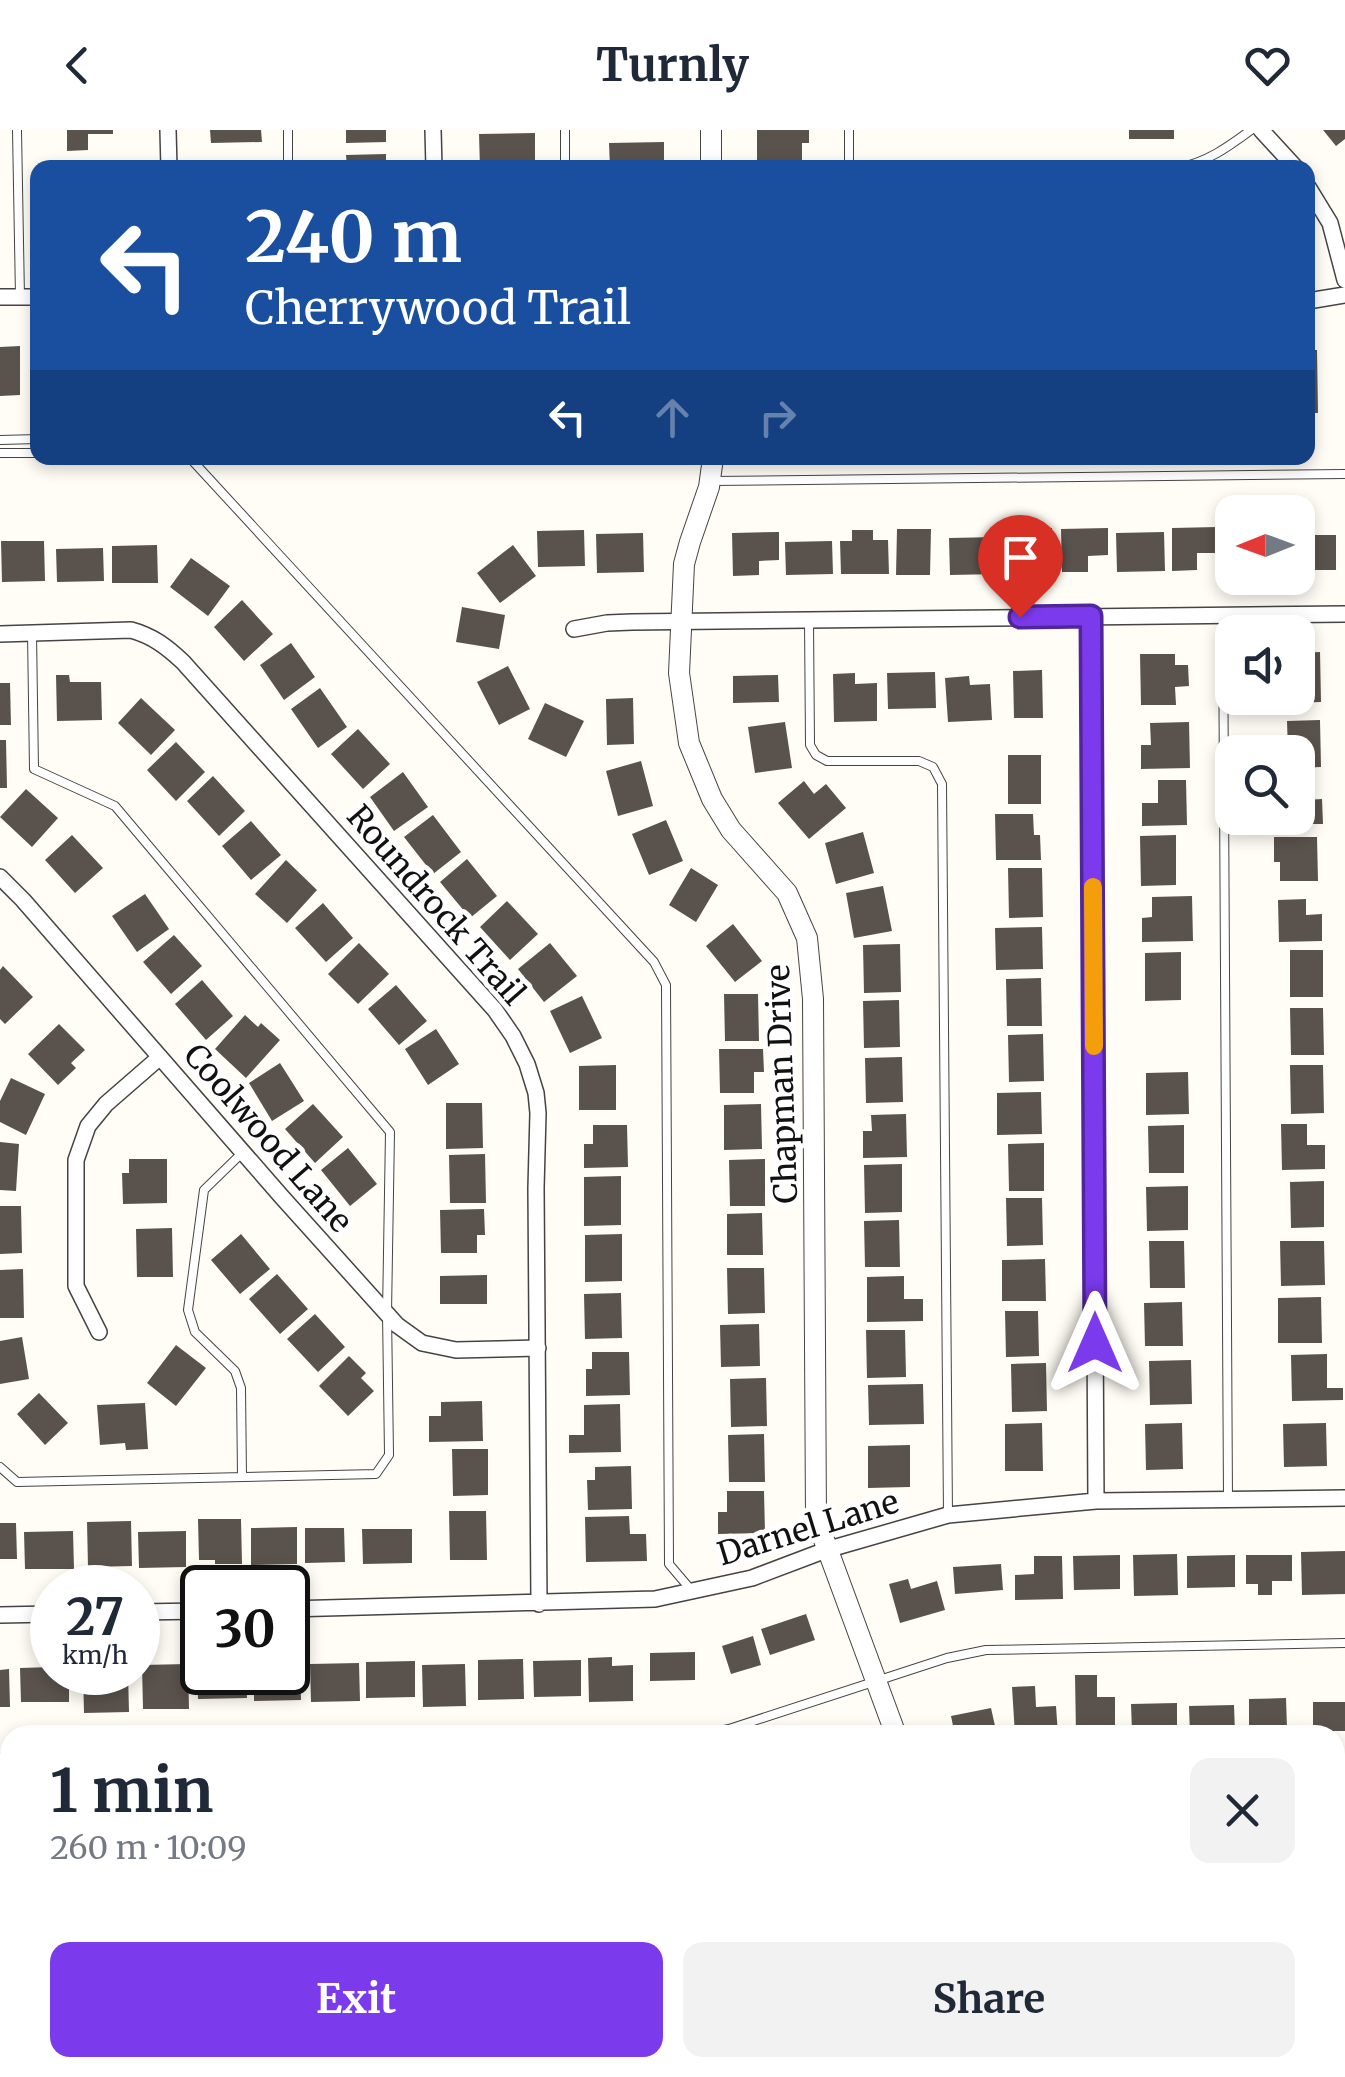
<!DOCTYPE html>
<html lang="en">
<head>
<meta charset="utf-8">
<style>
  :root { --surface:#fff; --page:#f2f2f3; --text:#1f2937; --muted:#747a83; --accent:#7c3aed }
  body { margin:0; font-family:Merriweather,serif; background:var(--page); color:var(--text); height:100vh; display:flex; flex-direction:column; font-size:38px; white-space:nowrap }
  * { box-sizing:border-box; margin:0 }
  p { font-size:32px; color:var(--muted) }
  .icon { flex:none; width:55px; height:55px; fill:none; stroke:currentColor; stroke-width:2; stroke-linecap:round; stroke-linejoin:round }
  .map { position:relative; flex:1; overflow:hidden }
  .panel { position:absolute; left:0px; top:1595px; width:1345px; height:352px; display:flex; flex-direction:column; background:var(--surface); border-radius:30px 30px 0 0; box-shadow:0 5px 15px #0003 }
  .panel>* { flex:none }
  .hud { position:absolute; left:30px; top:30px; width:1285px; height:305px; border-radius:20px; box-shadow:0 5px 15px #0003; background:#1a4fa0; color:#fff; overflow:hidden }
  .needle { width:65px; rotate:269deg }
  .buttons { position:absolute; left:1215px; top:365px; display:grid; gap:20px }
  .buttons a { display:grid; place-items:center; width:100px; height:100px; border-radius:20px; background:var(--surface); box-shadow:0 5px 15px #0003; font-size:50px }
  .speed { position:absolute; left:30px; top:1435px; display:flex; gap:20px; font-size:50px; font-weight:700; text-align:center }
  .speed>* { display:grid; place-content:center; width:130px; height:130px; border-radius:50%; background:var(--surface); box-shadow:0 5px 15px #0003; line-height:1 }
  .speed small { font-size:25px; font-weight:400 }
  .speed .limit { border:5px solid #111; border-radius:15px; background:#fff; color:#111 }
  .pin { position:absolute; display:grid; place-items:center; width:85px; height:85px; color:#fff; margin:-102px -42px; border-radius:50% 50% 50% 0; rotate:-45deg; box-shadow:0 0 10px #0007 }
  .pin .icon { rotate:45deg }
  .me { position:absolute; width:110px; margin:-55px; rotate:0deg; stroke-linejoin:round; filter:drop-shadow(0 0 8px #0008) }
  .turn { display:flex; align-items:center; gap:35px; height:210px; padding:0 50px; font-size:45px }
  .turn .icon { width:130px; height:130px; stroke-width:2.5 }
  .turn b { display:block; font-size:70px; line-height:85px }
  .lanes { display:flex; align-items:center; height:95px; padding:0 50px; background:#0003; justify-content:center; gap:50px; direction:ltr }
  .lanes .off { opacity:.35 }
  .round { display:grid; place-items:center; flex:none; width:105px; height:105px; border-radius:20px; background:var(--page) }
  .summary { display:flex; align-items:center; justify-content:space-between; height:170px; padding:0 50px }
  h1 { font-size:60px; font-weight:700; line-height:75px }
  .button { display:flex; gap:20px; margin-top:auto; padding:20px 50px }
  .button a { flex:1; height:115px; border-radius:20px; background:var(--accent); color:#fff; font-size:40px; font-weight:700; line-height:115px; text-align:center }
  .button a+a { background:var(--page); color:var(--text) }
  header { display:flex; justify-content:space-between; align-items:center; height:130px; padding:0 50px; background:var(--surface); font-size:45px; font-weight:700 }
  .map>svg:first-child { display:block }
  .building { fill:#5a524d }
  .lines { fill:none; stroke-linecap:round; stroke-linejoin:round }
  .service-casing { stroke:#444; stroke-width:10 }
  .minor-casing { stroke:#444; stroke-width:18 }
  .tertiary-casing { stroke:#444; stroke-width:22 }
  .service { stroke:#fff; stroke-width:8 }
  .minor { stroke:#fff; stroke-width:15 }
  .tertiary { stroke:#fff; stroke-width:20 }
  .route-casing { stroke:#51269a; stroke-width:25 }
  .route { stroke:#7c3aed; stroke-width:18 }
  .slow { stroke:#f59e0b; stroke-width:18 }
  .labels { text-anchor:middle; stroke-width:10; stroke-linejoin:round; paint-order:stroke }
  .street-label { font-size:32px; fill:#111; stroke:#fff }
</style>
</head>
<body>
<header><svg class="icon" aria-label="back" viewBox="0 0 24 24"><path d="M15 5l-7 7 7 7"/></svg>Turnly<svg class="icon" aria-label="heart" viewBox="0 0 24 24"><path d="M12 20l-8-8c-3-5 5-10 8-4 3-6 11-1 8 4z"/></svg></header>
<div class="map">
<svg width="1345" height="1947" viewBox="0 0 1345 1947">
  <rect width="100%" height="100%" fill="#fffdf5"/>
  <path class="building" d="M67 0H113V4H88V20L67 21Z
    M210 0H261L262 12 211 13Z
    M346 0H386V12L346 13Z
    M757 0H809V13H802V35L757 34Z
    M1129 0H1174V9H1129Z
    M1323 0H1345V9L1336 16Z
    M535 3V38H480L479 4Z
    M664 12V38H610L609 13Z
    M386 24V38H347L346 25Z
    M112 30 113 38H71L70 31Z
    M213 31H255V38H213Z
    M20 216V265L0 266V217Z
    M1308 220H1317L1318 283H1308Z
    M31 245H38V266H32Z
    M1218 397 1219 423H1197V440L1172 441V398Z
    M1052 398V442H1007L1006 399Z
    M1108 398V425L1088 426V442H1062L1061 399Z
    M897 399H931L930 445H896Z
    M584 400 585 436 538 437 537 401Z
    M852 400H873V410H888L889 444H841L840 411H852Z
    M779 402V430L759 431V445L733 446 732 403Z
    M1164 402 1165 441 1117 442 1116 403Z
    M643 403 644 442 597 443 596 404Z
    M1226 405H1232V440H1227Z
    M1298 405H1336V440H1298Z
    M998 407 999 444 950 445 949 408Z
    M1 411H44L45 451 2 452Z
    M832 411 833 444 786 445 785 412Z
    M157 415 158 453H112V416Z
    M513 415 536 446 500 473 477 443Z
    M103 418 104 451 57 452 56 419Z
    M191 428 230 456 208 486 170 457Z
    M242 470 273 504 244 531 214 497Z
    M462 477 505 485 499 519 456 512Z
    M291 513 315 547 284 570 260 535Z
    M1320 522 1321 572 1288 573V568H1298V523Z
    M1140 524H1175V535H1188L1189 556 1175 557 1176 575H1141Z
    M508 536 530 579 499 595 477 552Z
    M1042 540 1043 588H1014L1013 541Z
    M935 542 936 578 888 579 887 543Z
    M855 543V554L877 553V591L834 592 833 544Z
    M56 545H69L70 552H101L102 590 57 591Z
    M778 545 779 572 733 573V546Z
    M969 546 970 555 990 554 992 590 948 592 945 548Z
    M0 553H10L11 595H0Z
    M320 558 347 597 318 618 291 579Z
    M141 568 175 600 151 625 118 593Z
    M633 568 634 614 607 615 606 569Z
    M545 573 584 591 566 627 528 609Z
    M1320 590 1321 637 1298 638V622H1288L1287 591Z
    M785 592 792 638 755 643 748 597Z
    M1189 592 1190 638 1141 639V615H1151L1150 593Z
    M358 599 390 634 363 659 331 624Z
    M0 610H6L7 658H0Z
    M176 612 205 642 176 671 147 640Z
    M1008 625H1041V674H1008Z
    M641 631 653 676 618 686 606 641Z
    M403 642 428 677 394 701 370 667Z
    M213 646 245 681 219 706 187 671Z
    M1298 648H1305V670L1322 669 1323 694H1278V688H1298Z
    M1158 650H1186L1187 695 1142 696V673H1158Z
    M804 651 814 664 826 654 846 678 809 709 778 673Z
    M26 659 58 688 32 717 0 687Z
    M995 684H1033L1034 705H1040L1041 730H996Z
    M433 685 461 722 433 744 404 707Z
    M666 690 683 731 649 745 632 704Z
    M251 691 281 725 251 750 222 716Z
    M863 702 874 743 836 754 825 713Z
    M72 705 103 738 75 763 45 730Z
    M1176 705V755L1141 756 1140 706Z
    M1274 707H1317L1318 751H1280V732H1274Z
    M467 729 497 766 470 788 440 752Z
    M286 730 317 760 287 793 255 764Z
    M691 738 718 755 696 792 669 775Z
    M1008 738H1042L1043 787 1009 788Z
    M883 756 892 801 854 808 846 763Z
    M145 764 169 799 137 822 112 786Z
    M1192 766 1193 811 1142 812V788L1152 787V767Z
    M1306 769V785L1322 784V811L1279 812 1278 770Z
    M507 771 538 804 510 830 480 797Z
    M323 773 353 808 326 832 295 798Z
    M733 794 762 831 735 852 706 816Z
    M1042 797 1043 839 996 840 995 798Z
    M174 805 202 836 171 864 143 832Z
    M359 813 389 844 358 874 328 844Z
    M550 813 577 846 544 872 518 839Z
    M900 814 901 862 864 863 863 815Z
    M1290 820H1323V867H1290Z
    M1181 822V870L1145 871V823Z
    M3 836 33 867 5 894 0 889V840Z
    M1041 848 1042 896H1007L1006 849Z
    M202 850 233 886 206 910 175 874Z
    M396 855 427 891 399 915 368 879Z
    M724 864H758L759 911H725Z
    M582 866 602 908 570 923 550 881Z
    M899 870 900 917 864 918 863 871Z
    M1290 878H1323L1324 925H1291Z
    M245 885 258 897 261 893 280 910 246 948 215 919Z
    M59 894 85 920 71 933 76 938 58 955 28 924Z
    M436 899 459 934 428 955 405 919Z
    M1043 904 1044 951 1009 952 1008 905Z
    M719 919H763L764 942H754V963H720Z
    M902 927 903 972 866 973 865 928Z
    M280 933 304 971 272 991 249 953Z
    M616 935V980H579V936Z
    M1290 935H1323L1324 983 1291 984Z
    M1188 942 1189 984 1146 985V943Z
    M11 948 45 964 26 1005 0 992V971Z
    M1041 962 1042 1004 997 1005V963Z
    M446 973H482L483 1018 446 1019Z
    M313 974 343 1007 315 1033 285 999Z
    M761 974 762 1019 724 1020V975Z
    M906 984 907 1027 863 1028V1001H872L871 985Z
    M1281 994H1307V1015H1325V1039L1282 1040Z
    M593 995H627L628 1037 584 1038V1014H593Z
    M1184 995V1043H1149L1148 996Z
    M0 1012 19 1014 16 1061 0 1060Z
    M1044 1013V1061H1009L1008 1014Z
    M348 1018 377 1054 350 1076 321 1040Z
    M485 1024 486 1073H450L449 1025Z
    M129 1029H167V1073L123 1074 122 1043H129Z
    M765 1029V1076H730L729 1030Z
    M902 1034V1082L865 1083 864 1035Z
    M621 1046V1095L584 1096V1047Z
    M1324 1051V1097L1291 1098 1290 1052Z
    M1188 1056V1100L1147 1101 1146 1057Z
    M1006 1068H1042L1043 1115 1007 1116Z
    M0 1076H21L22 1123 0 1124Z
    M484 1079 485 1105H477V1123H441L440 1080Z
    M762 1083 763 1125H727V1084Z
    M899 1090 900 1137H865L864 1091Z
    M172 1098 173 1147H137L136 1099Z
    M241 1104 270 1139 240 1164 211 1130Z
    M622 1104V1151L585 1152V1105Z
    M1149 1111H1184L1185 1158H1150Z
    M1280 1111H1324L1325 1155 1281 1156Z
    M1045 1129 1046 1171H1002V1130Z
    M727 1138H764L765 1183 728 1184Z
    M23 1139 24 1188H0V1140Z
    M277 1144 308 1179 280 1204 249 1169Z
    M487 1145V1174H440V1146Z
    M904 1146V1169H923V1191L867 1192V1147Z
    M621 1163 622 1208 585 1209 584 1164Z
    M1321 1167 1322 1213H1278V1168Z
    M1182 1172 1183 1216H1145L1144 1173Z
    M1005 1181H1038L1039 1226 1006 1227Z
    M315 1184 345 1217 318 1242 287 1209Z
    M759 1194 760 1236 721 1237 720 1195Z
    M866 1200H905L906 1247 867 1248Z
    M22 1207 29 1249 0 1254V1211Z
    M176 1215 206 1238 176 1276 147 1253Z
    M592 1222H629L630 1265 586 1266V1239H592Z
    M1327 1224V1258H1343V1270L1292 1271 1291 1225Z
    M349 1226 366 1243 361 1248 374 1261 348 1286 319 1256Z
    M1191 1230 1192 1274 1150 1275 1149 1231Z
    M1046 1233 1047 1281 1012 1282 1011 1234Z
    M766 1248 767 1296 731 1297 730 1249Z
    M923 1254 924 1294 869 1295 868 1255Z
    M39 1263 68 1293 45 1315 17 1284Z
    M482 1271 483 1311 429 1312V1286H441V1272Z
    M145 1273 148 1319 126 1320 125 1313 100 1315 97 1275Z
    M620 1274 621 1322 569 1323V1305H584V1275Z
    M1042 1293 1043 1341H1005V1294Z
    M1182 1293 1183 1339 1146 1340 1145 1294Z
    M1326 1293 1327 1336 1284 1337 1283 1294Z
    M764 1304 765 1352H729L728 1305Z
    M910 1315V1357L868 1358V1316Z
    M452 1319H488V1365L453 1366Z
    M631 1336 632 1379 588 1380 587 1350H595V1337Z
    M727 1361H764L765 1403 718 1404V1382H727Z
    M449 1381H486L487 1430H450Z
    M629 1386 630 1404H646L647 1431 586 1432 585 1387Z
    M198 1389H241L242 1434H215V1430H199Z
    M131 1391 132 1436 88 1437 87 1392Z
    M0 1393H16L17 1429H0Z
    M297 1397V1434L251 1435V1398Z
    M305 1398H344L345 1432 305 1433Z
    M362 1399H412V1433L363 1434Z
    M73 1401 74 1439H25L24 1402Z
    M186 1401V1437L139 1438 138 1402Z
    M1345 1421V1464L1302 1465 1301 1422Z
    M1177 1424 1178 1465 1134 1466 1133 1425Z
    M1120 1425V1459L1074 1460 1073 1426Z
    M1235 1425V1457L1187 1458V1426Z
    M1246 1425H1292V1451H1272V1465H1258V1454H1246Z
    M1034 1426H1062L1063 1469 1015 1470V1445L1034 1444Z
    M1001 1434 1003 1460 955 1464 953 1437Z
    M908 1449 911 1459 937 1451 945 1480 900 1493 889 1454Z
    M806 1484 815 1510 770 1525 761 1499Z
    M753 1506 761 1535 731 1544 722 1516Z
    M695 1522V1550L650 1551V1523Z
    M612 1527V1536L633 1535V1571L589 1572 588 1528Z
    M523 1529 524 1569 478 1570V1530Z
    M581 1530V1566L534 1567 533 1531Z
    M415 1531V1567L366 1568V1532Z
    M288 1532H300L301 1570 254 1571V1542H288Z
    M359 1533 360 1571 311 1572 310 1534Z
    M188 1534 189 1579H143L142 1535Z
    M465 1534 466 1576 423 1577 422 1535Z
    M197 1535H202V1542H246L247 1568 198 1569Z
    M52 1537V1542H69V1572H21L20 1538Z
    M9 1539 10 1577H0V1540Z
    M83 1542 128 1543 129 1582 84 1583Z
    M1075 1545H1097V1567H1115V1604H1076Z
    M1035 1556 1036 1577 1056 1576 1058 1605H1015L1012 1557Z
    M1286 1568 1287 1598 1249 1599V1569Z
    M1313 1572H1345V1601H1313Z
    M1177 1573V1600L1132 1601 1131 1574Z
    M1234 1575 1235 1604 1190 1605 1189 1576Z
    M991 1578 997 1605H955L951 1586Z
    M4 1677H10V1729H5Z
    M1335 1700H1345V1730H1335Z
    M0 1819H10V1849H0Z
    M1335 1853H1345V1879L1335 1880Z
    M749 1938H789V1947H743V1943H749Z
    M797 1938H845L847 1947H799Z"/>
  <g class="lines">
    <g class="service-casing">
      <path id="service" d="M17 0 20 167
        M288 0V38
        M565 0V38
        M849 38V0
        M1177 38C1206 33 1228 17 1251 0
        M0 310 38 309
        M0 323H38
        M190 328 654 832 666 855 669 1434 692 1461
        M710 351 1345 344
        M1223 485 1228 1369
        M809 491 810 615 816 625 827 631H919L933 637 942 654 948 1385
        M0 1337 17 1352 376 1344 389 1325 387 1183 390 1002 115 676 34 639 32 503
        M242 1347 241 1258 235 1241 195 1202 188 1180 204 1060 242 1023
        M700 1605 729 1599 947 1528 986 1520 1345 1513
        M0 1628H10
        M1335 1787H1345
        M0 1907H10"/>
    </g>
    <g class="minor-casing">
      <path id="minor" d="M168 0 169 38
        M433 0 434 38
        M1261 0 1296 38
        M1308 57 1330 93 1345 150
        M0 167H38
        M1308 171 1345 165
        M1091 486 1096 1371
        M574 499 607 493 632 492 1345 484
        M0 504 131 500C153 506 167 517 183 532L495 880 513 906 527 934 536 963 538 983 536 1058 539 1474
        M0 747 23 770 281 1066 397 1195 422 1213 456 1220 538 1218
        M99 1202 76 1156V1030L88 996 106 974 160 927
        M288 1479 655 1469 752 1448 826 1420 948 1385 1096 1371 1345 1368
        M138 1482 202 1481
        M0 1485 52 1484
        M1335 1649 1345 1648
        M0 1764H10
        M1335 1928H1345
        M1017 1947 1046 1938"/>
    </g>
    <g class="tertiary-casing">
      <path id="tertiary" d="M711 0V38
        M713 328 709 357 690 412 684 434 679 543 689 613 712 669 731 700 787 763 807 808 813 869 816 1388 896 1605
        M1017 1938 1020 1947"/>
    </g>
    <use href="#service" class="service"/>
    <use href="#minor" class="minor"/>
    <use href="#tertiary" class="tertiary"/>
  </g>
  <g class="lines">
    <g class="route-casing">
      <path id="route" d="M1020 487 1091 486 1095 1213"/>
    </g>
    <use href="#route" class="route"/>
    <path class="slow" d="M1093 757 1094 916"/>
  </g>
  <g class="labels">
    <g class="street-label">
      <text transform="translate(436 775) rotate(49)" y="11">Roundrock Trail</text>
      <text transform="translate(782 954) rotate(-92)" y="11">Chapman Drive</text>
      <text transform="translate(268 1008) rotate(49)" y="11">Coolwood Lane</text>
      <text transform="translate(808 1398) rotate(-17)" y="11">Darnel Lane</text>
    </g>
  </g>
</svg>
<div class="buttons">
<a><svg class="needle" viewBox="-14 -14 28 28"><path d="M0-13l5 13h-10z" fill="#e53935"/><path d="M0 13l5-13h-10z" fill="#747a83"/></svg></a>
<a><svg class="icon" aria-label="sound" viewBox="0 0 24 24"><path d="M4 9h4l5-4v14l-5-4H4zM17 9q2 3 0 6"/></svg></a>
<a><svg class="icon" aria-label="search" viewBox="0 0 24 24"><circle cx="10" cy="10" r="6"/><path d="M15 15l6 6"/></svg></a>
</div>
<div class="speed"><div>27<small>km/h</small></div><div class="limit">30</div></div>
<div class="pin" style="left:1020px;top:487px;background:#d93025"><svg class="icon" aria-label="arrive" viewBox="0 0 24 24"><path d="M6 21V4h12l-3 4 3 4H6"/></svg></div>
<svg class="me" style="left:1095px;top:1213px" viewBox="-20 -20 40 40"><path d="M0-17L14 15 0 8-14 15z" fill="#7c3aed" stroke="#fff" stroke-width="4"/></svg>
<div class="hud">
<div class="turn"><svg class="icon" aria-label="left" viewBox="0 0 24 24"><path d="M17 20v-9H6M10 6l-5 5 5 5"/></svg><div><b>240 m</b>Cherrywood Trail</div></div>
<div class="lanes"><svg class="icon" aria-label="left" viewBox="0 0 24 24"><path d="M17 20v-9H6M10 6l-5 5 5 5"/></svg><svg class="icon off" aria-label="ahead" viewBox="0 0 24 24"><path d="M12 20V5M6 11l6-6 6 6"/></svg><svg class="icon off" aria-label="right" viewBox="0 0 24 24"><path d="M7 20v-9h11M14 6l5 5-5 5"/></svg></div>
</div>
<section class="panel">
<div class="summary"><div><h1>1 min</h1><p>260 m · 10:09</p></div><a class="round"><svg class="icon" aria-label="close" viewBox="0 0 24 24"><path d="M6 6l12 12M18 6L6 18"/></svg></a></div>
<div class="button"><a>Exit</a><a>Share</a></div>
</section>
</div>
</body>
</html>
